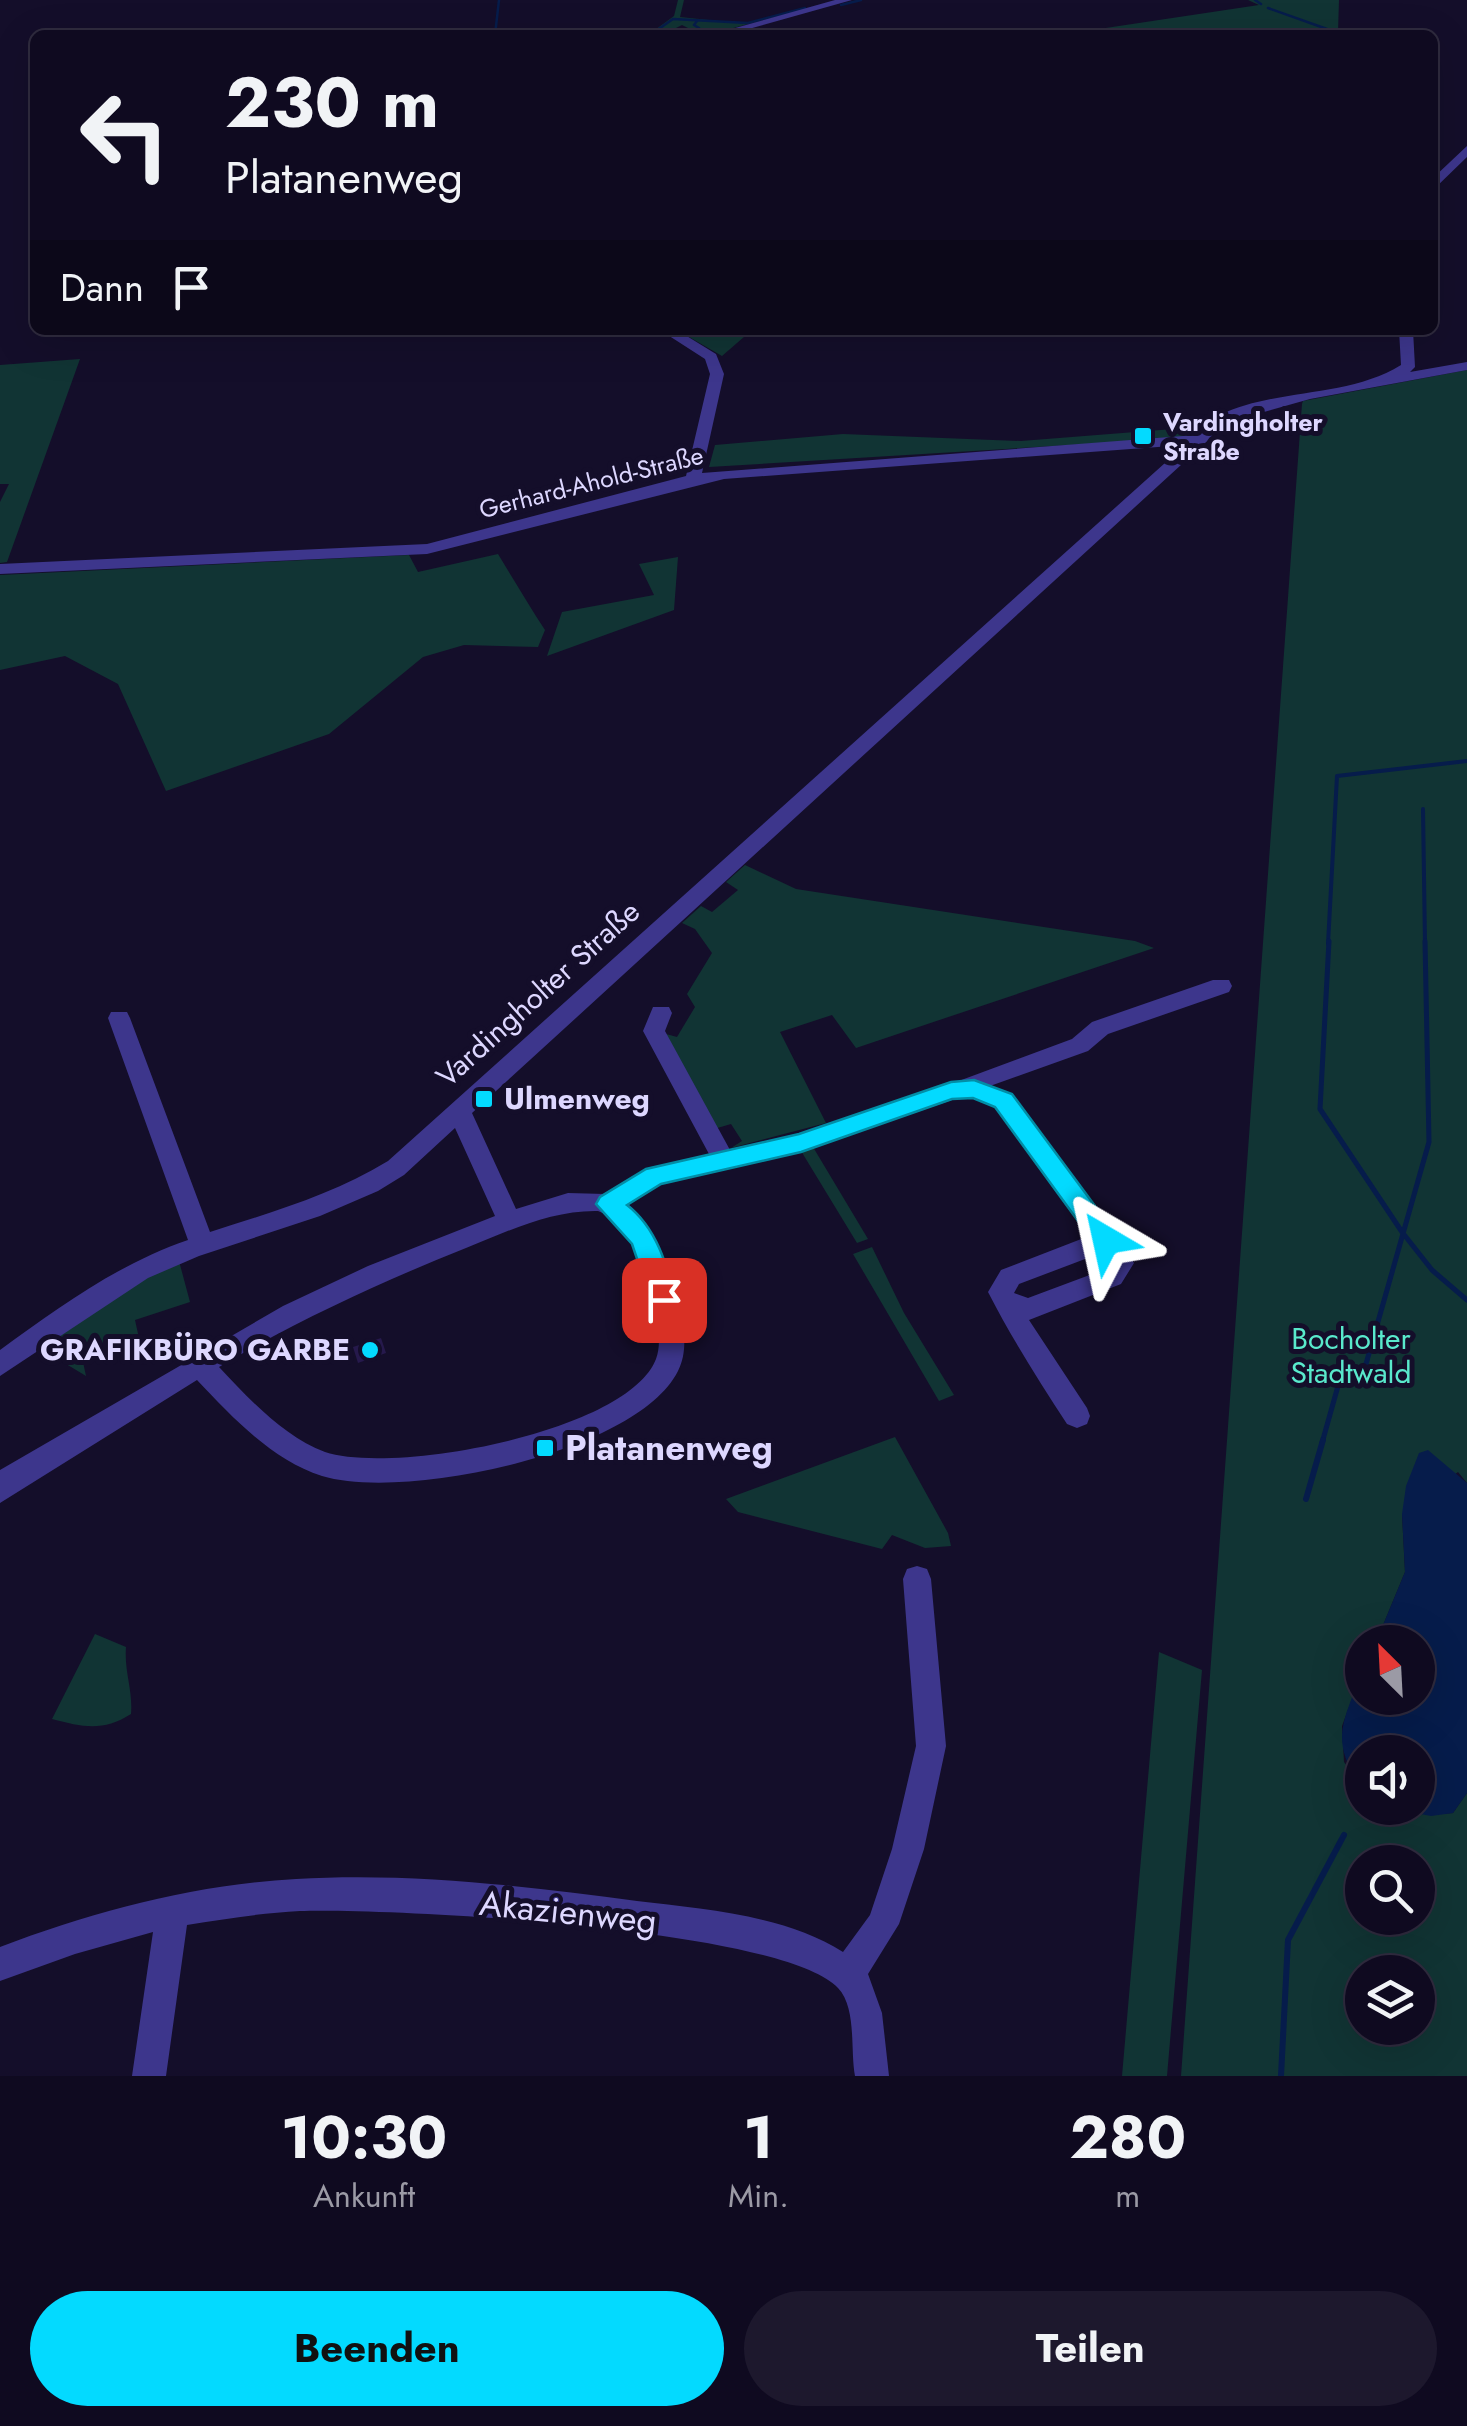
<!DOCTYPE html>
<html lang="de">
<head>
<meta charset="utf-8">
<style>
  :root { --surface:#0f0a20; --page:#1d182d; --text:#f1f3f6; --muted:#9b9aa5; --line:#2f2b3e; --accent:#03daff }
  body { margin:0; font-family:Jost,sans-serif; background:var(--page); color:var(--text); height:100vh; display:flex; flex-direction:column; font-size:38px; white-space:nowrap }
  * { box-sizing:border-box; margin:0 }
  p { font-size:32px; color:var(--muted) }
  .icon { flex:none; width:55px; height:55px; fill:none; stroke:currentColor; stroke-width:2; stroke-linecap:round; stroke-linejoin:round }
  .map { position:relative; height:2076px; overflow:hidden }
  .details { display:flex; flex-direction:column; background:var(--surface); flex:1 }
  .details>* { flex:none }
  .guide { position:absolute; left:30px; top:30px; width:1408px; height:305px; border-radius:15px; box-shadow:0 10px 40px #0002,0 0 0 2px var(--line); background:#0f0a20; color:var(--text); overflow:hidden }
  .needle { width:65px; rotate:336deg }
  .tools { position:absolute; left:1345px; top:1625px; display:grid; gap:20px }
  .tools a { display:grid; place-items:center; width:90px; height:90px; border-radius:50%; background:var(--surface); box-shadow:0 10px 40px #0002,0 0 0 2px var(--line); font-size:50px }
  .pin { position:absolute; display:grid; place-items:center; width:85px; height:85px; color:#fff; margin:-42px; border-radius:20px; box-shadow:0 5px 15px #0006 }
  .me { position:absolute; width:110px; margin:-55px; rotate:324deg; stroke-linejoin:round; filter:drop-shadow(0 0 8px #0008) }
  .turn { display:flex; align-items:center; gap:35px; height:210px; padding:0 30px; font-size:45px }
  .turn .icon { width:130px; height:130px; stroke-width:2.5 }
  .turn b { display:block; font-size:70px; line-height:85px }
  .then { display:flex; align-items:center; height:95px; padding:0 30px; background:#0003; gap:20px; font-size:38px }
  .eta { display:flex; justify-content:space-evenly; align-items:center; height:170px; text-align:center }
  .eta b { font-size:60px; font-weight:700; line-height:70px }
  .cta { display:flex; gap:20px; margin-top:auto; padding:20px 30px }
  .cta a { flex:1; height:115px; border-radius:60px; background:var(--accent); color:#111; font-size:40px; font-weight:700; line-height:115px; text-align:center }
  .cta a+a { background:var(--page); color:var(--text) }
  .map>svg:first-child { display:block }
  .green { fill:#113434; fill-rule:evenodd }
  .water { fill:#061c4b }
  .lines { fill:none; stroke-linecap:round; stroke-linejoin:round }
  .stream-far3 { stroke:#061c4b; stroke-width:2.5 }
  .stream-far2 { stroke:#061c4b; stroke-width:4 }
  .stream-far1 { stroke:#061c4b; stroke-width:5 }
  .stream { stroke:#061c4b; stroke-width:6 }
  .building { fill:#26194c }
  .minor { fill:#3d368c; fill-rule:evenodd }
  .route { fill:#03daff; stroke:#028ea6; stroke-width:2.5 }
  .poi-dot { fill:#03daff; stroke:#140e2a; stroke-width:4 }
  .labels { text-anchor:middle; stroke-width:10; stroke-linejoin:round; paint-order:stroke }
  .far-poi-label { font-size:25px; font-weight:bold; fill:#ddd7ff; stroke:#140e2a; text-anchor:start }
  .far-street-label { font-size:25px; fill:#ddd7ff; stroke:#140e2a }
  .street-label { font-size:30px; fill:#ddd7ff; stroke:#140e2a }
  .poi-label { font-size:30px; font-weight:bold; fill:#ddd7ff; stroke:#140e2a; text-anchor:start }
  .park-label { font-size:30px; fill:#59e9cc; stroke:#140e2a }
  .near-poi-label { font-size:35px; font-weight:bold; fill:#ddd7ff; stroke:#140e2a; text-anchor:start }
  .near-street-label { font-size:35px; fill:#ddd7ff; stroke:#140e2a }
</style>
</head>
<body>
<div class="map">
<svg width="1467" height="2076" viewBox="0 0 1467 2076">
  <rect width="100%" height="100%" fill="#140e2a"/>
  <path class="green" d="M678 0H684L680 17 748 24 708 35H678L688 28 682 25 662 35H648L674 16Z
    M1248 0H1339L1338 32 1335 35H1059L1259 5Z
    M677 330H752L722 356Z
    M80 359 7 562 0 563V502L9 484H0V365Z
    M1467 370V1483L1458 1472 1402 1514 1405 1572 1376 1642H1362V1672L1342 1726 1344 1762 1362 1786V1808C1394 1808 1422 1817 1453 1813L1467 1793V2076H1181L1302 404 1303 401ZM1362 1862H1418V1918H1362ZM1362 1972H1418V2028H1362Z
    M1186 428 1191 433 1185 438 709 467 715 445 843 434 1021 441Z
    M498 554C514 580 528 604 545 630L538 647 464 645 423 657 329 734 166 791 118 684 65 656 0 670V575L409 555 418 572Z
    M678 557 674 610 547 656 562 612 654 595 639 564Z
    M745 865 796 889 1135 941 1154 948 856 1048 832 1015 780 1032 826 1123 731 1148 742 1141 731 1124 714 1129 666 1034 677 1037 695 1007 687 994 712 953 695 929 682 923 701 906 712 912 738 890 726 882Z
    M810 1142 868 1239 857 1243 798 1146Z
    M872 1247 904 1313 954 1395 939 1401 853 1254Z
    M179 1261 190 1302 135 1320 140 1343 83 1362 86 1376 38 1347 125 1285Z
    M895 1437 948 1533 951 1546 925 1548 892 1535 882 1549 738 1512 726 1499Z
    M95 1634 126 1647C124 1671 133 1690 131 1714 103 1732 83 1727 52 1719Z
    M1159 1652 1202 1670 1167 2076H1122Z"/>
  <path class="water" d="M1428 1450 1467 1483V1793L1453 1813 1431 1816 1389 1808H1418V1752H1362V1786C1328 1742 1344 1720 1362 1672V1698H1418V1642H1376L1405 1572 1402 1514 1406 1486 1419 1453Z"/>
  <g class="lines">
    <path class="stream-far3" d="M1255 0 1261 4
      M841 5 861 0
      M1268 8 1327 29
      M495 35 499 0
      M650 35 673 19 748 23 805 8
      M693 35 699 28 694 25 697 21"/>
    <path class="stream-far2" d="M1423 809 1425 944
      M1328 944 1337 776 1467 761"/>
    <path class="stream-far1" d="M1329 941 1320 1109 1402 1232 1432 1270 1467 1300
      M1322 1443 1338 1386 1366 1364 1429 1142 1425 941"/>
    <path class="stream" d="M1306 1499 1323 1440
      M1281 2076 1288 1940 1344 1835"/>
  </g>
  <path class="building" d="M381 1338 386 1353 358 1363 353 1347Z"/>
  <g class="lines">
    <path class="minor" d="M835 0H852L727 35H710Z
      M1467 146V157L1432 191V179Z
      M660 330H677L716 354 724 374 702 473 1196 435C1203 429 1211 419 1220 415 1276 388 1348 398 1401 365L1399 330H1413L1415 367 1410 372 1467 362V370L1310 399 1228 422 472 1113 516 1209 568 1193 605 1194 646 1169 709 1154 643 1031 653 1007H669L672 1013 665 1031 730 1150 799 1134 956 1082 1072 1039 1092 1022 1213 980H1229L1232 986 1229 992 1108 1034 1088 1051 990 1086 1011 1095 1134 1263 1121 1284 1029 1320 1087 1408 1090 1416 1087 1424 1077 1428 1067 1424C1039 1381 1011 1337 988 1292L1001 1270 1089 1236 995 1107 972 1098 952 1100 801 1152 661 1184 628 1204C654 1226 664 1258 674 1290 681 1316 691 1345 678 1371 637 1453 404 1501 322 1476 272 1460 232 1417 197 1380L0 1503V1470L283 1306 368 1266 495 1216 455 1128 404 1175 378 1191 320 1216 199 1256 148 1278 0 1376V1350C59 1307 118 1264 188 1240L108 1018 111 1012H127L130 1018 210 1232C272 1212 332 1195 388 1161L1185 445 724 479 427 554 0 574V564L427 544 686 476 710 374 705 359ZM598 1211C626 1222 636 1250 644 1277 651 1300 665 1335 656 1359 628 1432 393 1475 325 1452 284 1437 248 1398 219 1367 298 1320 381 1282 466 1248 508 1231 552 1210 598 1211ZM1101 1253 1107 1263 1103 1270 1028 1298 1014 1293 1019 1284Z
      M917 1566 927 1569 931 1579 946 1746 924 1849 899 1924 868 1974 882 2013 889 2076H855C850 2050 857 2008 838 1988 782 1928 391 1908 300 1911 262 1913 224 1919 187 1925L166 2076H132L153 1932 75 1954 0 1981V1947C95 1911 193 1885 296 1879 408 1872 526 1886 637 1901 704 1909 785 1915 843 1952L870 1915 892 1849 916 1746 903 1579 907 1569Z"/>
  </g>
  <path class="route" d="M974 1080 1012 1094 1115 1233 1119 1240 1115 1247H1097L995 1107 973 1098 952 1099 801 1152 661 1184 627 1205C657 1228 667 1266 676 1300L673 1308 664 1311 654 1308 651 1300 632 1244 596 1204 600 1197 646 1169 799 1134 951 1082Z"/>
  <g class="poi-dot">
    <rect x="1133" y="426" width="20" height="20" rx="5"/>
    <rect x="474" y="1089" width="20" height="20" rx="5"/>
    <circle cx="370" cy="1350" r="10"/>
    <rect x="535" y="1438" width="20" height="20" rx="5"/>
  </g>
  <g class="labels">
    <g class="far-poi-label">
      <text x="1163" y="431">Vardingholter<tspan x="1163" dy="29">Straße</tspan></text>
    </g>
    <g class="far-street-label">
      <text transform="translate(591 482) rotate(-14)" y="9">Gerhard-Ahold-Straße</text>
    </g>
    <g class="street-label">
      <text transform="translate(538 994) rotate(-42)" y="10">Vardingholter Straße</text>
    </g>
    <g class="poi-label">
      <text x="504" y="1109">Ulmenweg</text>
      <text x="350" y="1360" text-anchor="end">GRAFIKBÜRO GARBE</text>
    </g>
    <g class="park-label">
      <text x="1351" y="1349">Bocholter<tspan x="1351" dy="34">Stadtwald</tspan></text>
    </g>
    <g class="near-poi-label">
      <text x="565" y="1460">Platanenweg</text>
    </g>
    <g class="near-street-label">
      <text transform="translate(568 1912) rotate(6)" y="12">Akazienweg</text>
    </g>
  </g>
</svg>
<div class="tools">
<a><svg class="needle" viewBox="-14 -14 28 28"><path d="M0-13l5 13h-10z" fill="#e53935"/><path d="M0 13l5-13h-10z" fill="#9b9aa5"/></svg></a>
<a><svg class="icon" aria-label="sound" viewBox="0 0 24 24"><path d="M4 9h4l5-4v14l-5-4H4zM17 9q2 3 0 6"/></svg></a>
<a><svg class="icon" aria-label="search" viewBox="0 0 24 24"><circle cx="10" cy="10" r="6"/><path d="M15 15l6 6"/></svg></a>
<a><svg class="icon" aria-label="layers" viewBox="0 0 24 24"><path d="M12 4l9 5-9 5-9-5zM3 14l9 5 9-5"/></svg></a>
</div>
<div class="pin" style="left:664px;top:1300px;background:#d93025"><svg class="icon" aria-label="arrive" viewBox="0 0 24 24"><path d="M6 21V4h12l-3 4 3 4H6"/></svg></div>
<svg class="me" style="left:1106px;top:1240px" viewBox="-20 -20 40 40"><path d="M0-17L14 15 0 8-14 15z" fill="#03daff" stroke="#fff" stroke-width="4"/></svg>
<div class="guide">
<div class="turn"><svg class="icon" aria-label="left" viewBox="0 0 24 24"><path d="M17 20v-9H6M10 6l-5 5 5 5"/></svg><div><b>230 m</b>Platanenweg</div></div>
<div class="then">Dann<svg class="icon" aria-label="arrive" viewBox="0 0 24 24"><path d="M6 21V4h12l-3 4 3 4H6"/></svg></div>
</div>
</div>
<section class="details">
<div class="eta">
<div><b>10:30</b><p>Ankunft</p></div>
<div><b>1</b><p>Min.</p></div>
<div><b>280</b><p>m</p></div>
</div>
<div class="cta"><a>Beenden</a><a>Teilen</a></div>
</section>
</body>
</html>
